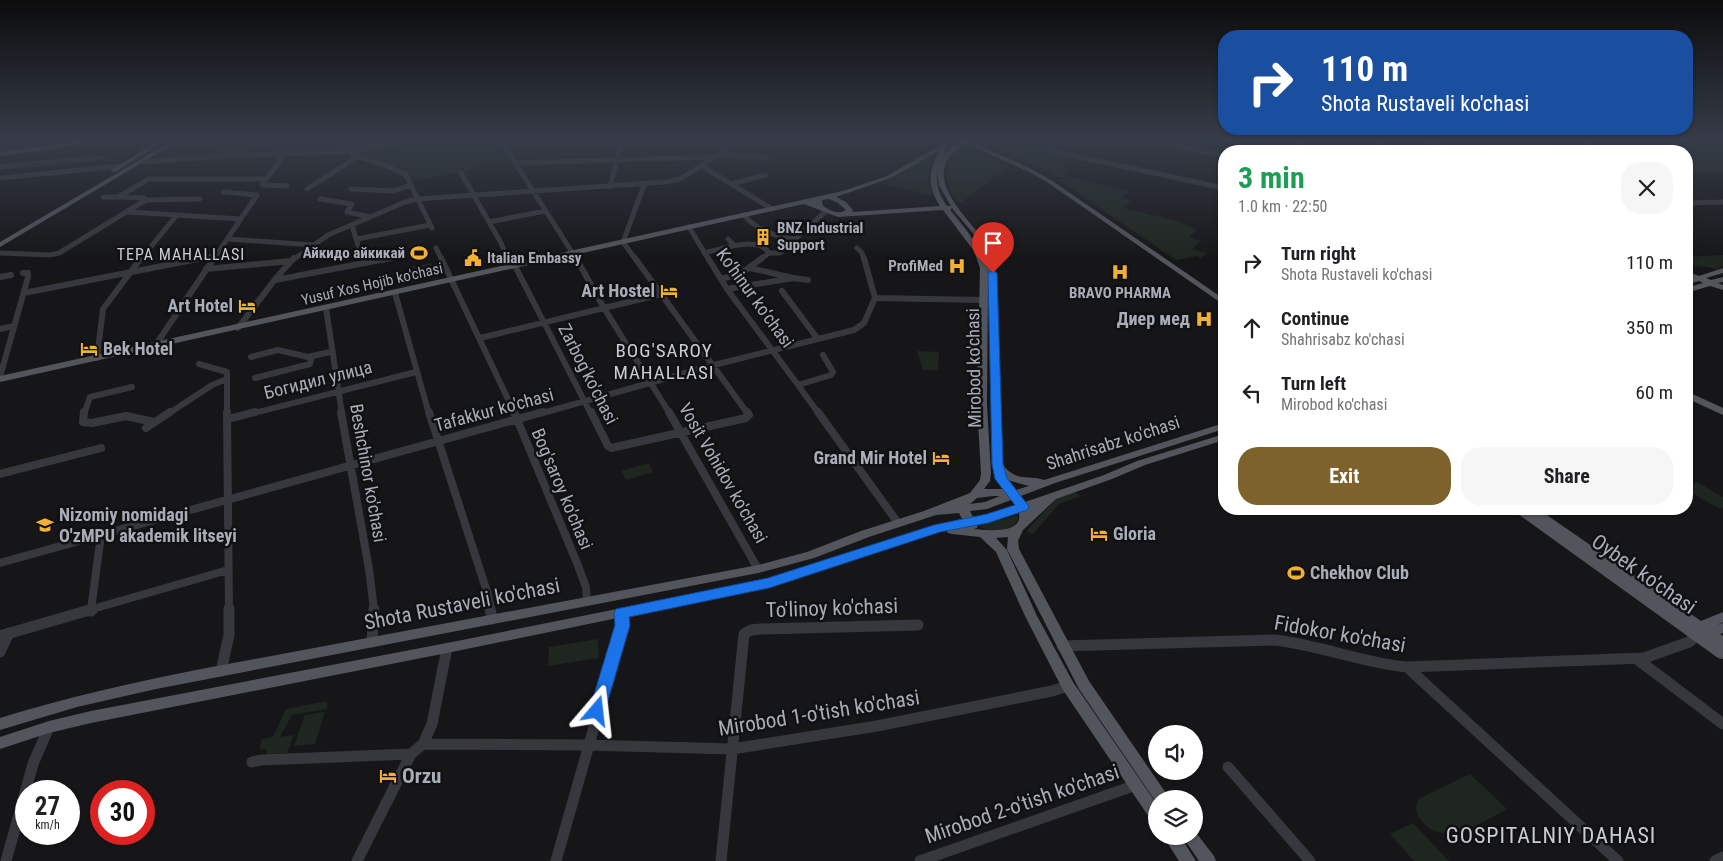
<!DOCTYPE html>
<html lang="en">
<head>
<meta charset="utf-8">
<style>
  :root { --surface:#fff; --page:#f6f6f6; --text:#202124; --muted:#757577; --accent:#7e622b }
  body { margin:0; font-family:"Roboto Condensed",sans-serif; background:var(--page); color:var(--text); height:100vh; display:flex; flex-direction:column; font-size:19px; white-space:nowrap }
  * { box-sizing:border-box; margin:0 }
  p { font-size:16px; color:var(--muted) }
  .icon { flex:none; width:28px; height:28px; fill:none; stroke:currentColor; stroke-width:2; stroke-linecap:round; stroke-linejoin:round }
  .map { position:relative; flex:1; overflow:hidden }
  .panel { position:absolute; left:1218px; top:145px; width:475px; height:370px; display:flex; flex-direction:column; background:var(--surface); border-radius:20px; box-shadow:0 1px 4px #0004 }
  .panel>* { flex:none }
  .hud { position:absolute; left:1218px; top:30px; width:475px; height:105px; border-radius:20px; box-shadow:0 1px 4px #0004; background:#1a4fa0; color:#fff; overflow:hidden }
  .tools { position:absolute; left:1148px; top:725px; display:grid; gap:10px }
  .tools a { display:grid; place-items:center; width:55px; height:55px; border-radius:50%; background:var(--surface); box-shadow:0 1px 4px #0004; font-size:25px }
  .speed { position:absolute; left:15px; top:780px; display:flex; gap:10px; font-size:25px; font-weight:700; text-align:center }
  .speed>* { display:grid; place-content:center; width:65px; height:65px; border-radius:50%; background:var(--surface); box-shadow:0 1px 4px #0004; line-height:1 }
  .speed small { font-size:12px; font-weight:400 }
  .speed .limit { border:8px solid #d22; background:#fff; color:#111 }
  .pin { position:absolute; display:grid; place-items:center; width:42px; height:42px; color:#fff; margin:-51px -21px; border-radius:50% 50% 50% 0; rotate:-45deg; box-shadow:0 0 5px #0007 }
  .pin .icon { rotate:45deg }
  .me { position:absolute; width:55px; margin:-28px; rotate:17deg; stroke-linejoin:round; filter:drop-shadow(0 0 4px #0008) }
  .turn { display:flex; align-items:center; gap:18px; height:105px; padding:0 20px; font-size:22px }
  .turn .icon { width:65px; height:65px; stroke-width:2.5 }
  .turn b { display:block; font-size:35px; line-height:42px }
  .round { display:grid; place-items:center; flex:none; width:52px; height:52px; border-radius:20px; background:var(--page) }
  .head { display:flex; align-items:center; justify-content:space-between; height:85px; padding:0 20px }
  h1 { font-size:30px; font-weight:700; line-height:38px; color:#1e9e55 }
  .action { display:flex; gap:10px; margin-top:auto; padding:10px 20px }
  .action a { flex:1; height:58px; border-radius:20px; background:var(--accent); color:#fff; font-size:20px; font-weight:700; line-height:58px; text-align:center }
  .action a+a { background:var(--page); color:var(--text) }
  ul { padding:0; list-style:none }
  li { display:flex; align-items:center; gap:15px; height:65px; padding:0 20px }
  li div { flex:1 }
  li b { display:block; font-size:19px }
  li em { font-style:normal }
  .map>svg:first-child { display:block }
  .green { fill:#1e261f }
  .water { fill:#2c353c }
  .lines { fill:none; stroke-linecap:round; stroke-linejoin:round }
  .minor-far3 { stroke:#37383d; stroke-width:5 }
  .minor-far2 { stroke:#37383d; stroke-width:6 }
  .minor-far1 { stroke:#37383d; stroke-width:8 }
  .minor { stroke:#37383d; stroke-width:11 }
  .major { fill:#53555c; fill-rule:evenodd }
  .route { fill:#1a73e8; stroke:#114b97 }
  .labels { text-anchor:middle; stroke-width:5; stroke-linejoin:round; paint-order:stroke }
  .far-poi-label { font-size:15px; font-weight:bold; fill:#a8adb8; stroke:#111113; text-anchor:start }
  .far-street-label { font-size:15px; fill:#a8adb8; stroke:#111113 }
  .far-neighbourhood-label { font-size:16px; letter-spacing:1px; fill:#c9ccd4; stroke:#111113 }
  .poi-label { font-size:18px; font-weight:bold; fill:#a8adb8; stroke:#111113; text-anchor:end }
  .street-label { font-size:18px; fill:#a8adb8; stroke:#111113 }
  .neighbourhood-label { font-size:19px; letter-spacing:1px; fill:#c9ccd4; stroke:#111113 }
  .near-street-label { font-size:21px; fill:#a8adb8; stroke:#111113 }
  .near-poi-label { font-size:21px; font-weight:bold; fill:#a8adb8; stroke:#111113; text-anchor:start }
  .near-neighbourhood-label { font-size:22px; letter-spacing:1px; fill:#c9ccd4; stroke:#111113 }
</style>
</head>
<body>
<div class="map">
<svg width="1723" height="861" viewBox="0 0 1723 861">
  <rect width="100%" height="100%" fill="#161618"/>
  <path class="green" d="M0 139H32L19 147 29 143V148L0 151Z
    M289 139H498L513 162H492L466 171 412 181 405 172 356 152 272 153 274 150 156 158 167 150Z
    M503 139H534L522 154 520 150 512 151Z
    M972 139H1066L1045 153 1071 159 1062 166 1070 169 1062 174 1071 177H1057L1048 171Z
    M1462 139H1529L1546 141 1548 151H1499Z
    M1646 139H1709L1723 143V171L1686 172V151H1672L1670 146Z
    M961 146 1011 165 961 203C956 201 955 199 952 195 941 177 949 161 961 146Z
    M934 154 928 176 933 197 883 183Z
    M1075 178 1128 191 1122 198 1131 200 1123 208 1177 221 1197 230 1189 237 1200 241 1192 249 1207 253 1201 258 1197 256 1176 260 1057 179Z
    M1723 255V266L1715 269C1705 265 1696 268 1686 264V257Z
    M431 263 437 277 412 282 408 267Z
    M917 351 939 352 938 370H923Z
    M649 463 653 472 626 480 621 471Z
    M1697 482 1723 497V508L1720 509 1686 490V487Z
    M1075 492 1081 496 1059 504 1033 534 1026 531 1057 498Z
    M1019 515 1015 524C1005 532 989 533 978 526Z
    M598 639 599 658 548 666 549 647Z
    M327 701V709L292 715 280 737 294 735 287 753 267 754 266 749 259 750 262 739 273 737 286 709Z
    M325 712 315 744 294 746 305 715Z
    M1470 774 1507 809C1481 822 1444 851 1420 819 1415 812 1414 805 1420 798Z
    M1413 823 1449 861H1414L1390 834Z"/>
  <path class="water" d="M281 139 170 149 116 157 199 142Z
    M101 155 107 157 97 161 0 170V164Z"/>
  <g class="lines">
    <path class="minor-far3" d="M500 139 577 260
      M661 139 687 142
      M1137 139 1224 155
      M1288 139 1302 142
      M1721 139H1723
      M854 143 856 139
      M1171 145 1179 139
      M1046 150 1224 188
      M1293 151 1305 139
      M351 154 392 168 406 175 432 228
      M284 155 262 185 287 186
      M719 155 767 157
      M143 162 223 156 336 152 396 144
      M516 163 716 157
      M702 166 772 209
      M461 173 501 243 508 260
      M0 178 121 166
      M731 184 766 175
      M610 187 622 139
      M307 189 359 156
      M351 189 394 191 411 185
      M103 197H118
      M320 199 352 204 347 212 370 217
      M146 200 200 199
      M1686 203 1723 202
      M129 212 240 219
      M744 215C758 231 774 236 794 239
      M489 222 545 211
      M352 225 361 255
      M689 227 709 260
      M228 239 313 245
      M357 239 430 225
      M728 239 734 245 728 247
      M436 248 442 260
      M857 248 862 253 864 260
      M0 253 50 255 59 253 146 200 144 198 118 197 149 179H266
      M704 253C721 249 758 235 769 253
      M140 260 176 216
      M196 260 215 256
      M213 260 257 195 224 192
      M293 260 328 235 405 202 417 199 666 182 680 179 743 139
      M384 260 393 258
      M636 260 623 242 644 185
      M760 260 769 253H780L826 211"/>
    <path class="minor-far2" d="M441 258 515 414
      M507 258 516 268 591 414
      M576 258 604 308 670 414
      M635 258 748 414
      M708 258 727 289 798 385
      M864 258 875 298
      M206 269 291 261
      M0 277 11 275
      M793 278 808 280
      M721 279 742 273 762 258
      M275 280 391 258
      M727 289 793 278 750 268
      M782 291 817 338
      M24 293 203 258
      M395 293 429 414
      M326 308 342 414
      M238 328 276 278 294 258
      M0 329 14 326
      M480 338 662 294
      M155 346 214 258
      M251 357 278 350 308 357 330 352
      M97 358 103 309 141 258
      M0 377 28 277V273H23
      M255 378 310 364 312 356
      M227 379V414
      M84 414 90 397 132 387
      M168 414 212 385 227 379V372L199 364
      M250 414 416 372
      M539 414 714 365 854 330 864 323 875 298 983 300
      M819 414 798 385 831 375 833 372 823 355"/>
    <path class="minor-far1" d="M84 412 83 422 92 423 126 416 154 422
      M227 412 229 610
      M341 412 369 569 374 610
      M429 412 488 595 491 610
      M514 412 577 563 586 587 587 602
      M591 412 608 446 611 448 746 418 749 415 747 412
      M669 412 758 569
      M818 412 898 523
      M228 419 255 412
      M146 428 170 412
      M0 474 101 448
      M0 563 543 412
      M89 610 228 570
      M91 610 101 535"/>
    <path class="minor" d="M490 609 492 619
      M91 611V609
      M0 636 93 609
      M372 642 374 609
      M1062 646 1275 640C1320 645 1362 663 1407 667L1644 658 1689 642 1697 635
      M0 652 9 633
      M1637 659 1723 724
      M1407 667 1618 861
      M221 671 229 635V609
      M423 744 587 745 732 749 877 726 1052 691 1068 686
      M252 762 261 760 411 754
      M1228 767 1310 861
      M6 861 33 764 49 727
      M357 861 411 754 423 744 432 724 447 648
      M556 861 623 625 621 613
      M721 861 744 634 751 630 761 629 918 625
      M920 861 1136 785
      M1715 861 1723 857"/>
    <path class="major" d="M91 139H102L48 150 0 156V152Z
      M161 139H168L115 172 110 171Z
      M175 139H182L0 247V242Z
      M957 139H969L968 140 1031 169 1051 180 1224 299V305L1047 182 1027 171 965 143C956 151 945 158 944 170 940 195 973 224 986 243 990 248 992 254 995 260L1003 465C1018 483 1026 474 1044 480L1224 423V429L1055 483 1021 496 1025 502 1104 475 1137 461 1224 434V440L1145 465 1112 479 1056 499 1023 530 1018 541 1019 549 1089 681 1170 799H1156V802L1079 689 1007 549 1008 537 996 538 1007 550 1037 616 1073 682 1156 803V822L1151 820 1063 690 1025 616 996 552 980 537 952 534 948 533 946 530 769 587 447 653 91 723 49 733 0 749V737L49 721 91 711 447 643 768 579 935 525 962 519 959 513 936 515 869 537 814 558 758 573 156 689 77 707 0 730V718C64 698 130 683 196 670L758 565 807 552 861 531 924 511 970 493 980 480 981 473 977 405 980 268 974 251 943 210 838 217 804 204 0 382V376L843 191 887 176 943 144H947L948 145 938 169 945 153 960 141ZM939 151C928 173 927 185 940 206L852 212 853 210 846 202 836 197 891 178ZM937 171 939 185 951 206H947C939 195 936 185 937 171ZM829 199 838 203 846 210C838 215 831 211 823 206L822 200ZM952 208C965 225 987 244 987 267 979 244 965 228 950 210ZM988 282 993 465 996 479 1003 489H984L990 481 991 473 987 405ZM1007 480 1029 486 1016 490ZM993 496H1000L985 502 970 504 977 498ZM1011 500 1016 505 1001 511 973 517 970 511 987 509ZM1019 513C1023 535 987 530 974 529L977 528 978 523Z
      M1375 139H1381L1394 151H1388Z
      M1417 139H1425L1461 151H1453Z
      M1584 139H1590L1593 151H1587Z
      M1723 268V273L1706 278 1711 280 1723 277V282L1718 283 1723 285V290L1710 286 1686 293V288L1703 283 1699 281 1686 285V280L1692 278 1686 276V271L1699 276Z
      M1686 391 1723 408V415L1686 398Z
      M1511 509H1538L1701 621 1723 612V622L1718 625 1723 623V633L1720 634 1723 636V659L1718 658Z
      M1194 830 1214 856 1216 861H1199L1182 836H1194Z
      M1163 836H1180L1196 861H1179Z"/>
  </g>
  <linearGradient id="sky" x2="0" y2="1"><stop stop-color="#0c0c0d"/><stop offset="0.54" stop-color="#363c48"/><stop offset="1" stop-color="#363c48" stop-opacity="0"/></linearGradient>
  <rect width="1723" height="259" fill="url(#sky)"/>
  <path class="route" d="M993 270 997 273 1003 464 1007 478 1027 504 1029 507 1027 510 988 523 940 532 769 588 629 617 630 625 605 711 603 716 597 718 592 716 589 711 615 625 614 613 616 609 768 578 934 525 987 514 1015 505 995 479 992 464 988 273Z"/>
  <defs>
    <g id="building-bare" transform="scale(1.35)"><path d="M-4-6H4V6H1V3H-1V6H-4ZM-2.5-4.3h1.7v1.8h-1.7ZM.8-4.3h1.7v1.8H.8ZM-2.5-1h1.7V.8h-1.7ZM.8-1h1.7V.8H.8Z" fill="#f2b134" stroke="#111113" stroke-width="2.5" paint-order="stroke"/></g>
    <g id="stadium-bare" transform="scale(1.35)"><path d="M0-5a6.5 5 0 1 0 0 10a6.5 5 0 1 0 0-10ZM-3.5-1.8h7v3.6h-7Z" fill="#f2b134" stroke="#111113" stroke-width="2.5" paint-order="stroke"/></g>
    <g id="civic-bare" transform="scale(1.35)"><path d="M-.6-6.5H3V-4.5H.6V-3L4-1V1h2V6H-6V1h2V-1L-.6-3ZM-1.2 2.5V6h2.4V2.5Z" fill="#f2b134" stroke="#111113" stroke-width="2.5" paint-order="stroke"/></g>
    <g id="hospital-bare" transform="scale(1.35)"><path d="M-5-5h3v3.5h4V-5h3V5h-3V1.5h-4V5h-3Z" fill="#f2b134" stroke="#111113" stroke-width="2.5" paint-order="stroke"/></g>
    <g id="hotel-bare" transform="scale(1.35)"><path d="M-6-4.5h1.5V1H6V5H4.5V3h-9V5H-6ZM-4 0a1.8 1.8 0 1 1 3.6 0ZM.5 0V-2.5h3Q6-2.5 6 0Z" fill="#f2b134" stroke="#111113" stroke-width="2.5" paint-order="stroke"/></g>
    <g id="university-bare" transform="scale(1.35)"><path d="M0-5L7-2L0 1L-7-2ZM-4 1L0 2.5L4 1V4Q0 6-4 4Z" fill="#f2b134" stroke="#111113" stroke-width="2.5" paint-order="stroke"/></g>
  </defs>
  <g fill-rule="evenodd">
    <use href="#building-bare" x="763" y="237"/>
    <use href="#stadium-bare" x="419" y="253"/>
    <use href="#civic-bare" x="473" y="258"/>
    <use href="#hospital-bare" x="957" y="266"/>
    <use href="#hospital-bare" x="1120" y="272"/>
    <use href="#hotel-bare" x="669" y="291"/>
    <use href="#hotel-bare" x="247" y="306"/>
    <use href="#hospital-bare" x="1204" y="319"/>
    <use href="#hotel-bare" x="89" y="349"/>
    <use href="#hotel-bare" x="941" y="458"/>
    <use href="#university-bare" x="45" y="525"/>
    <use href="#hotel-bare" x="1099" y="534"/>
    <use href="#stadium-bare" x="1296" y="573"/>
    <use href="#hotel-bare" x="388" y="776"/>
  </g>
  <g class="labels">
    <g class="far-poi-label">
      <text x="777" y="233">BNZ Industrial<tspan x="777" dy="17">Support</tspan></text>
      <text x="405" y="258" text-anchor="end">Айкидо айкикай</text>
      <text x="487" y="263">Italian Embassy</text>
      <text x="943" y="271" text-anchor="end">ProfiMed</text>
      <text x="1120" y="298" text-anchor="middle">BRAVO PHARMA</text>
    </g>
    <g class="far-street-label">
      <text transform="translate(372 284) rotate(-13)" y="5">Yusuf Xos Hojib ko'chasi</text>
    </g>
    <g class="far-neighbourhood-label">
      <text x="181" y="260">TEPA MAHALLASI</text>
    </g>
    <g class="poi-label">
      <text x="655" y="297">Art Hostel</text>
      <text x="233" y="312">Art Hotel</text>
      <text x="1190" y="325">Диер мед</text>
      <text x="103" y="355" text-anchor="start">Bek Hotel</text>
      <text x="927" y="464">Grand Mir Hotel</text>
      <text x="59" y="521" text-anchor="start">Nizomiy nomidagi<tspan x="59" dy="21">O'zMPU akademik litseyi</tspan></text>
      <text x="1113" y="540" text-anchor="start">Gloria</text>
      <text x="1310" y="579" text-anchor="start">Chekhov Club</text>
    </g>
    <g class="street-label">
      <text transform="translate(755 298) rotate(54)" y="6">Ko‘hinur ko‘chasi</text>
      <text transform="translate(974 368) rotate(-91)" y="6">Mirobod ko'chasi</text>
      <text transform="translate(588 374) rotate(63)" y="6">Zarbog'ko'chasi</text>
      <text transform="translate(318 380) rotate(-14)" y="6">Богидил улица</text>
      <text transform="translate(494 410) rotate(-15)" y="6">Tafakkur ko'chasi</text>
      <text transform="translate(1113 443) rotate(-18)" y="6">Shahrisabz ko'chasi</text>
      <text transform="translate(368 473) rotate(80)" y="6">Beshchinor ko'chasi</text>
      <text transform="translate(723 473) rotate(60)" y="6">Vosit Vohidov ko'chasi</text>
      <text transform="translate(562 489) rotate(67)" y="6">Bog'saroy ko'chasi</text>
    </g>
    <g class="neighbourhood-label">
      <text x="664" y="357">BOG'SAROY<tspan x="664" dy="22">MAHALLASI</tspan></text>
    </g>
    <g class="near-street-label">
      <text transform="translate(1644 574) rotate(35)" y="7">Oybek ko'chasi</text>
      <text transform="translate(462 604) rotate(-11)" y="7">Shota Rustaveli ko'chasi</text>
      <text transform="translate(832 608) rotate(-2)" y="7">To'linoy ko'chasi</text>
      <text transform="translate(1340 634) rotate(10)" y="7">Fidokor ko'chasi</text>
      <text transform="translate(819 713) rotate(-9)" y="7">Mirobod 1-o'tish ko'chasi</text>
      <text transform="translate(1022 804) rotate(-19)" y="7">Mirobod 2-o'tish ko'chasi</text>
    </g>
    <g class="near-poi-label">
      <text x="402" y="783">Orzu</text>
    </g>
    <g class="near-neighbourhood-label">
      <text x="1551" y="843">GOSPITALNIY DAHASI</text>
    </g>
  </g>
</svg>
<div class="tools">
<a><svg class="icon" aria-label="sound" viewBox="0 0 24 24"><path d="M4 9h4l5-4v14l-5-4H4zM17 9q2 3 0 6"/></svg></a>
<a><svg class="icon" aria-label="layers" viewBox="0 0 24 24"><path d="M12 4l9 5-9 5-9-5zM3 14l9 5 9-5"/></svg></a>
</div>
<div class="speed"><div>27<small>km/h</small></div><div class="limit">30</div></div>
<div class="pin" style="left:993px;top:273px;background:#d93025"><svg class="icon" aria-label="arrive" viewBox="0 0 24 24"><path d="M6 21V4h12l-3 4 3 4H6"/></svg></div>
<svg class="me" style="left:597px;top:711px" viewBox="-20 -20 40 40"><path d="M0-17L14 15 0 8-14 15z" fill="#1a73e8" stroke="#fff" stroke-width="4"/></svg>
<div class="hud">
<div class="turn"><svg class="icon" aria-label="right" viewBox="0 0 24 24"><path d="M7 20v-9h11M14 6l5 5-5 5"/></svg><div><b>110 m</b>Shota Rustaveli ko'chasi</div></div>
</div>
<section class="panel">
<div class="head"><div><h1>3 min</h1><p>1.0 km · 22:50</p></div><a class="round"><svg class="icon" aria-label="close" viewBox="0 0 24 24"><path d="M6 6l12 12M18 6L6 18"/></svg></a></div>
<ul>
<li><svg class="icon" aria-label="right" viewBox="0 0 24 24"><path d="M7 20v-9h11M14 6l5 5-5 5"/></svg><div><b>Turn right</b><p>Shota Rustaveli ko'chasi</p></div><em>110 m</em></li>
<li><svg class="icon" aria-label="ahead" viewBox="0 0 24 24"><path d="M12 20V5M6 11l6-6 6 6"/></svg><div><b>Continue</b><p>Shahrisabz ko'chasi</p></div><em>350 m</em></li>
<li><svg class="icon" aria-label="left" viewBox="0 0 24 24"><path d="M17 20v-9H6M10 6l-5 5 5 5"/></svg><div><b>Turn left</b><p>Mirobod ko'chasi</p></div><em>60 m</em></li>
</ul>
<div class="action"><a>Exit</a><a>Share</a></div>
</section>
</div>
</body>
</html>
